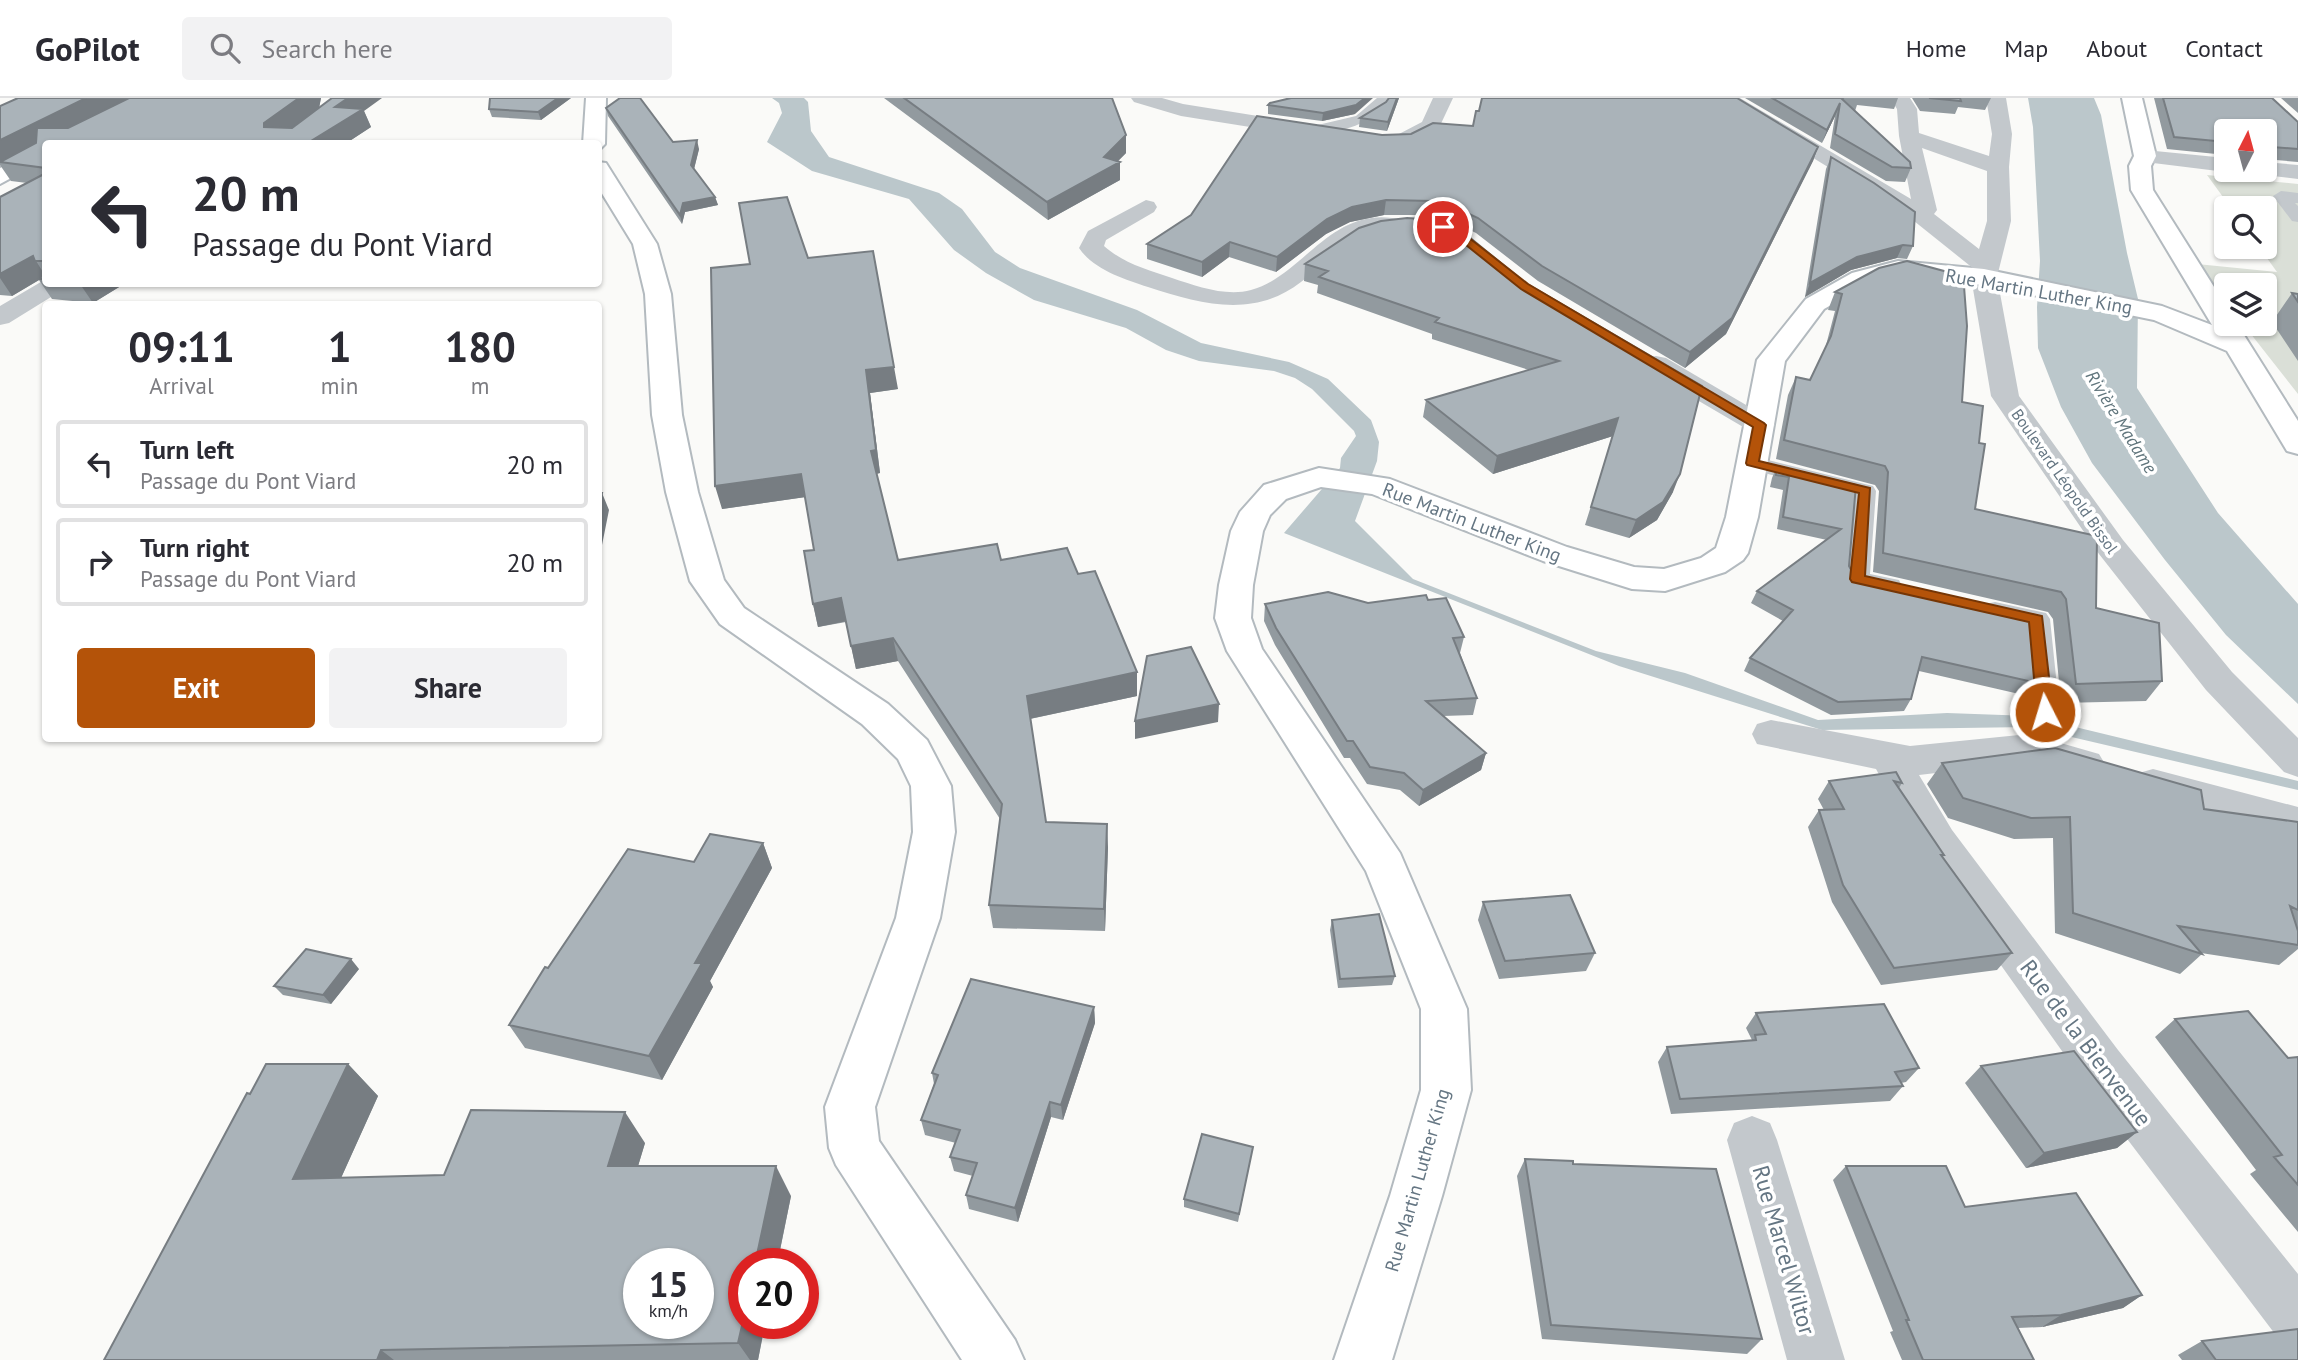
<!DOCTYPE html>
<html lang="en">
<head>
<meta charset="utf-8">
<style>
  :root { --surface:#fff; --page:#f2f2f3; --text:#2b2b33; --muted:#7c7c81; --line:#e1e1e2; --accent:#b45309 }
  body { margin:0; font-family:"PT Sans",sans-serif; background:var(--page); color:var(--text); height:100vh; display:flex; flex-direction:column; font-size:26px; white-space:nowrap }
  * { box-sizing:border-box; margin:0 }
  p { font-size:23px; color:var(--muted) }
  .icon { flex:none; width:38px; height:38px; fill:none; stroke:currentColor; stroke-width:2; stroke-linecap:round; stroke-linejoin:round }
  .map { position:relative; flex:1; overflow:hidden }
  .details { position:absolute; left:42px; top:203px; width:560px; height:441px; display:flex; flex-direction:column; background:var(--surface); border-radius:7px; box-shadow:0 2px 5px #0004 }
  .details>* { flex:none }
  .hud { position:absolute; left:42px; top:42px; width:560px; height:147px; border-radius:7px; box-shadow:0 2px 5px #0004; background:#fff; color:var(--text); overflow:hidden }
  .needle { width:46px; rotate:6deg }
  .fabs { position:absolute; left:2214px; top:21px; display:grid; gap:14px }
  .fabs a { display:grid; place-items:center; width:63px; height:63px; border-radius:7px; background:var(--surface); box-shadow:0 2px 5px #0004; font-size:35px }
  .speed { position:absolute; left:623px; top:1150px; display:flex; gap:14px; font-size:35px; font-weight:700; text-align:center }
  .speed>* { display:grid; place-content:center; width:91px; height:91px; border-radius:50%; background:var(--surface); box-shadow:0 2px 5px #0004; line-height:1 }
  .speed small { font-size:18px; font-weight:400 }
  .speed .limit { border:10px solid #d22; background:#fff; color:#111 }
  .pin { position:absolute; display:grid; place-items:center; width:60px; height:60px; color:#fff; margin:-30px; border:4px solid #fff; border-radius:50%; box-shadow:0 2px 7px #0007 }
  .me { position:absolute; width:77px; margin:-38px; rotate:355deg; stroke-linejoin:round; filter:drop-shadow(0 0 5px #0008) }
  .turn { display:flex; align-items:center; gap:24px; height:147px; padding:0 35px; font-size:32px }
  .turn .icon { width:91px; height:91px; stroke-width:2.5 }
  .turn b { display:block; font-size:49px; line-height:60px }
  .eta { display:flex; justify-content:space-evenly; align-items:center; height:119px; text-align:center }
  .eta b { font-size:42px; font-weight:700; line-height:49px }
  .button { display:flex; gap:14px; margin-top:auto; padding:14px 35px }
  .button a { flex:1; height:80px; border-radius:7px; background:var(--accent); color:#fff; font-size:28px; font-weight:700; line-height:80px; text-align:center }
  .button a+a { background:var(--page); color:var(--text) }
  ul { padding:0; list-style:none }
  li { display:flex; align-items:center; gap:21px; height:88px; margin:0 14px 10px; padding:0 21px; border:4px solid var(--line); border-radius:7px }
  li div { flex:1 }
  li b { display:block; font-size:26px }
  li em { font-style:normal }
  header { display:flex; align-items:center; gap:42px; box-sizing:border-box; height:98px; padding:0 35px; background:var(--surface); border-bottom:2px solid var(--line) }
  header strong { font-size:33px }
  nav { display:flex; gap:38px; margin-inline-start:auto; font-size:24px }
  .search { width:490px; height:63px; background:var(--page); display:flex; align-items:center; gap:18px; box-sizing:border-box; padding:0 24px; border-radius:7px; color:var(--muted); font-size:26px }
  .map>svg:first-child { display:block }
  .green { fill:#dadfd7 }
  .water { fill:#bbc7cb }
  .lines { fill:none; stroke-linecap:round; stroke-linejoin:round }
  .secondary-casing { stroke:#b3babf; stroke-width:4 }
  .lane { fill:#c3c8cc; fill-rule:evenodd }
  .street { fill:#c3c8cc; fill-rule:evenodd }
  .secondary { fill:#fff; fill-rule:evenodd }
  .wall { fill:#929a9f }
  .shaded-wall { fill:#777d82 }
  .building { fill:#aab3b9; stroke:#777d82; stroke-width:2; fill-rule:evenodd }
  .route { fill:#b45309; stroke:#753606; stroke-width:2 }
  .labels { text-anchor:middle; stroke-width:7; stroke-linejoin:round; paint-order:stroke }
  .far-street-label { font-size:16px; fill:#657683; stroke:#fff }
  .far-water-label { font-size:18px; font-style:italic; fill:#60757c; stroke:#fff }
  .street-label { font-size:19px; fill:#657683; stroke:#fff }
  .near-street-label { font-size:23px; fill:#657683; stroke:#fff }
</style>
</head>
<body>
<header>
<strong>GoPilot</strong>
<div class="search"><svg class="icon" aria-label="search" viewBox="0 0 24 24"><circle cx="10" cy="10" r="6"/><path d="M15 15l6 6"/></svg>Search here</div>
<nav><a>Home</a><a>Map</a><a>About</a><a>Contact</a></nav>
</header>
<div class="map">
<svg width="2298" height="1262" viewBox="0 0 2298 1262">
  <rect width="100%" height="100%" fill="#fafaf8"/>
  <path class="green" d="M2207 77 2298 86V296L2243 226H2264V187H2226V204L2197 166 2277 174 2259 149H2264V110H2231Z"/>
  <path class="water" d="M772 0H804L808 4 811 33 829 59 939 95 962 111 995 154 1020 170 1137 212 1201 245 1289 264 1328 281 1371 322 1379 344 1377 363 1355 423 1413 481 1596 553 1685 575 1818 622 1947 615 2030 618 2298 683V692L2029 629 1822 632 1619 568 1284 435 1340 370 1341 360 1356 338 1354 333 1312 291 1295 280 1274 273 1199 263 1166 252 1126 230 1034 202 986 175 954 152 909 101 812 73 767 44 782 15 779 5Z
    M2028 0H2094L2101 17 2127 155 2138 201 2137 290 2218 415 2298 506V606L2226 537 2165 462 2092 365 2061 309 2038 250 2037 209 2040 163 2033 29Z"/>
  <g class="lines">
    <g class="secondary-casing">
      <path id="secondary" d="M586 0H606L605 46 601 50 598 51V46H583Z
        M2122 0H2142L2156 58 2151 68 2153 92 2226 208V226H2237L2298 323V356L2287 353 2227 253 2154 222 1984 187 1899 178 1870 185 1824 211 1785 263 1758 419 1748 455 1743 462 1725 474 1665 493 1632 491 1543 463 1372 396 1321 389 1286 401 1270 417 1263 433 1253 487 1251 520 1262 551 1400 755 1467 911 1471 992 1442 1098 1392 1262H1334L1390 1098 1421 992V911L1366 773 1227 553 1215 520 1219 487 1231 433 1240 414 1264 387 1319 370 1390 381 1567 449 1634 469 1664 471 1701 460 1716 450 1726 419 1757 262 1806 201 1852 175 1898 163 1984 171 2162 208 2212 227 2131 92 2129 68 2134 58Z
        M46 46V61L0 86V70Z
        M598 64 606 65 657 146 671 196 682 317 698 394 724 482 744 510 888 606 927 642 951 688 955 734 940 820 875 1009 879 1043 1015 1242 1024 1262H962L836 1067 829 1050 825 1009 896 820 913 734 911 688 898 661 862 626 720 526 690 483 666 394 652 317 645 196 633 146 598 89Z"/>
    </g>
    <path class="lane" d="M1377 0H1391C1371 29 1343 32 1310 38L1302 33 1305 30 1356 18Z
      M2281 93 2298 95V105H2295L2298 108V124L2292 123 2273 98Z
      M1752 358 1873 388 1876 393 1870 476 1899 482 1902 488 1899 494C1883 498 1864 491 1848 487L1845 481 1853 397 1744 370 1741 365 1744 360Z
      M1995 504 2046 515 2050 521 2064 656 2060 663 2050 666 2040 663 2036 656 2025 527 1986 518 1982 512 1986 506Z"/>
    <path class="street" d="M1131 0H1162L1183 6 1307 26 1314 28 1317 32 1314 36 1307 38 1181 18 1134 4Z
      M1433 0H1453L1438 32 1402 49 1380 46 1376 42 1380 38 1399 36 1422 24Z
      M1716 0H1740L1911 101 1899 38 1897 11 1890 0H1910L1917 11 1919 35 1989 58 1992 36 1986 0H2006L2012 36 2009 69 2011 123 1997 179 2019 298 2123 442 2232 574 2298 640V679L2284 674 2206 592 2099 456 1991 298 1971 179 1974 171 1909 119ZM1922 50 1987 73V123L1979 151 1934 116 1937 112Z
      M2145 52 2226 60V72H2233L2226 74 2137 63 2134 58 2137 53Z
      M2264 64 2298 67V81L2256 76 2254 72H2264Z
      M1146 102 1154 104 1157 109 1154 114 1106 142 1104 148C1123 165 1148 172 1172 180 1196 188 1226 199 1251 192 1304 178 1332 104 1403 122L1407 127 1403 132C1389 135 1374 133 1361 139 1338 150 1321 169 1301 184 1253 221 1201 206 1148 189 1124 181 1094 172 1079 150L1088 133Z
      M46 181V186H68L64 191 9 225 0 227V208Z
      M1656 258 1666 260 1770 321 1775 327 1770 333 1760 336 1750 333 1646 272 1642 266 1646 260Z
      M1771 622 1910 648 2029 636 2099 656 2105 666 2099 676 2085 681 2029 664 1919 677 1952 732 2118 952 2298 1176V1248L2278 1240 2084 984 1922 756 1876 671 1757 646 1752 636 1757 626Z
      M2153 671 2298 709V741L2139 697 2133 686 2139 675Z
      M1752 1018 1770 1025 1777 1042 1845 1262H1787L1727 1042 1734 1025Z"/>
    <use href="#secondary" class="secondary"/>
  </g>
  <path class="wall" d="M18 0H321L319 10 300 23 364 13 371 29 345 46H46V186H124L93 205 52 201 39 182 12 198 0 197V99L27 85 11 83 0 67V8Z
    M571 0 541 22 492 19 489 11Z
    M884 0H1112L1126 37V55L1118 63 1120 82 1048 122Z
    M1389 0H1399L1387 33 1359 29 1360 20 1386 4Z
    M1745 0H1898L1894 11 1857 7 1855 13 1911 70 1905 84 1886 83 1830 50 1835 18 1822 45Z
    M1912 0H1991L1985 12 1958 9 1955 16 1920 13Z
    M2154 0H2272L2298 24V64L2264 61V33H2226V57L2167 51Z
    M2281 0H2298V15Z
    M1268 7 1355 16 1322 23 1268 16Z
    M606 10 673 44 699 51 694 71 715 99 718 107 685 114 682 126 608 18Z
    M1473 28 1818 49 1813 63 1726 236 1685 270 1538 183 1476 135 1447 121 1430 117H1384L1350 124 1326 136 1276 174 1229 159 1202 179 1147 161V146L1382 37 1411 36Z
    M1831 59 1913 148 1907 161 1897 160 1851 172 1805 199 1826 71Z
    M1438 122 1673 394 1657 422 1629 440 1585 427 1613 338 1493 376 1423 319 1426 302 1529 272 1432 241V236L1317 195 1318 187 1304 183 1305 166Z
    M808 160 898 291 870 295 880 375 876 376 898 462H1001L1078 476 1137 598 1030 621 1046 724 1108 749 1105 833 993 830 989 807 1000 721 898 563 856 571 846 524 818 529 813 506 814 452 805 399 722 411 750 166Z
    M1879 170 1962 304 1979 345 1975 411 2096 510 2162 583 2146 603 2061 605 2053 521 2048 514 1873 474 1879 393 1875 387 1776 361 1788 297 1796 279 1810 282 1825 251 1835 213 1828 212 1835 194Z
    M2292 195 2298 196V263L2272 224Z
    M1777 368 1856 387 1849 468 1854 477 2037 585 2028 598 1919 573 1911 601 1904 613 1831 617 1744 573 1750 560 1783 523 1751 505 1757 493 1827 442 1777 431 1783 392 1770 389 1772 380Z
    M1428 502 1464 539 1460 555 1477 600 1473 617 1443 618 1486 655 1481 672 1419 708 1400 692 1367 686 1350 660H1344L1275 547 1264 523 1265 506 1368 505Z
    M1942 665 2204 711 2298 724V851L2279 867 2201 855 2202 856 2180 876 2055 835 2053 740 2014 741 1948 720 1927 686Z
    M1896 674 1902 685 1899 690 1944 757 1943 759 2012 855 1997 872 1881 887 1832 804 1808 729 1819 712H1824L1818 701 1829 683Z
    M763 745 772 770 710 883 713 889 662 982 525 950 509 927 548 870Z
    M1483 804 1595 855 1586 873 1499 881 1478 822Z
    M1332 822 1395 878 1392 887 1338 890 1330 832Z
    M359 871 331 906 283 897 274 888Z
    M1094 909 1095 925 1063 1022 1051 1019 1018 1124 969 1111 966 1097 973 1078 954 1073 950 1059 956 1045 925 1037 921 1022 934 986 932 975Z
    M1756 915 1919 970 1906 984 1901 985 1903 988 1890 1003 1671 1016 1658 964 1667 949 1751 943 1752 942 1746 930Z
    M2175 921 2288 960 2298 959V1134L2250 1076 2256 1072 2155 939Z
    M348 966 378 998 341 1080 444 1077 645 1045 638 1068 791 1098 758 1262H104L250 996Z
    M1981 968 2137 1034 2117 1050 2026 1070 1965 985Z
    M1251 1058 1238 1124 1184 1109V1101Z
    M1525 1061 1573 1066 1762 1241 1747 1256 1542 1241 1517 1078Z
    M1846 1068 1965 1109 2142 1197 2123 1210 2042 1229 2018 1230 2034 1262H1902L1890 1234 1893 1233 1833 1082Z
    M2202 1243 2298 1262H2182L2178 1257Z"/>
  <path class="shaded-wall" d="M86 0H132L0 64V42Z
    M299 0H321L319 10 273 44 264 29V25Z
    M348 0H382L364 13 371 29 345 46H306L335 9Z
    M558 0H571L541 22 538 14Z
    M1365 0H1373L1355 16 1322 23 1323 15Z
    M1397 0H1399L1387 33 1388 24Z
    M1840 5 1835 18 1822 45 1827 32Z
    M1126 37V55L1114 67 1120 64V82L1048 122 1047 104 1104 59Z
    M697 42 699 51 693 75 691 67Z
    M1818 49 1813 63 1726 236 1685 270 1690 254Z
    M715 99 718 107 685 114 682 126 680 117 683 105Z
    M1386 102 1384 117 1350 124 1326 136 1276 174 1277 159 1327 121 1352 109Z
    M1230 144 1229 159 1202 179V164Z
    M1903 147 1897 160 1851 172 1805 199 1810 185 1857 159Z
    M33 158 46 179 38 181 39 182 12 198 0 180V176Z
    M80 186H124L93 205Z
    M894 269 898 291 870 295 880 375 875 376 871 353 866 272Z
    M1618 320 1613 338 1493 376 1497 358Z
    M801 376 806 399 722 411 715 388Z
    M1680 376 1673 394 1657 422 1629 440 1636 422Z
    M602 395 609 412 598 467V413Z
    M841 500 847 523 818 529 813 506Z
    M893 540 898 563 856 571 851 548Z
    M1137 574V598L1029 621 1027 598Z
    M1219 606 1218 624 1135 641V623Z
    M1486 655 1481 672 1419 708 1423 692Z
    M1107 726 1108 749 1105 833 1104 811Z
    M763 745 772 770 710 883 713 889 662 982 649 958 695 865Z
    M351 861 359 871 331 906 323 897Z
    M1094 909 1095 925 1063 1022 1061 1007Z
    M348 966 378 998 327 1111 293 1081Z
    M1050 1004 1051 1019 1018 1124 1015 1110Z
    M625 1014 645 1045 629 1098 608 1068Z
    M2137 1034 2117 1050 2026 1070 2044 1055Z
    M776 1068 791 1098 777 1166H755Z
    M2142 1197 2123 1210 2042 1229 2061 1217Z
    M744 1219V1225H765L758 1262H750L738 1245Z
    M381 1252 394 1262H377Z"/>
  <path class="building" d="M18 0H86L0 42V8Z
    M129 0H299L264 25V29L292 30 332 0H348L335 9 363 11 306 46H46V70L0 64 36 45 37 30H68Z
    M490 0H558L538 14 489 11Z
    M620 0H640L673 44 697 42 691 67 715 99 683 105 680 117 606 10Z
    M904 0H1112L1126 37 1104 59 1120 64 1047 104Z
    M1291 0H1365L1356 7 1323 15 1268 7 1270 5Z
    M1389 0H1397L1388 24 1360 20 1386 4Z
    M1482 0H1737L1818 49 1732 220 1690 254 1542 168 1478 120 1450 107 1433 103 1386 102 1352 109 1327 121 1277 159 1230 144 1202 164 1147 146 1191 117 1257 18 1382 37 1411 36 1433 25 1473 28 1476 13H1479Z
    M1772 0H1843L1842 1 1910 64 1911 70 1892 69 1835 36 1840 5 1827 32Z
    M1929 0H1960L1961 3Z
    M2163 0H2272L2298 24V51L2272 49 2269 53 2264 52V33H2226V44L2174 39Z
    M1831 59 1874 85 1915 114 1913 148 1903 147 1857 159 1810 185Z
    M46 75V163H35L33 158 0 176V99Z
    M787 99 808 160 873 153 894 269 866 272 876 352 871 353 898 462 997 446 1001 462 1067 450 1078 476 1095 473 1137 574 1027 598 1046 724 1107 726 1104 811 989 807 1002 706 893 540 851 548 841 500 813 506 804 453 814 452 801 376 715 388 711 170 750 166 739 105Z
    M1407 120 1438 122 1468 138 1524 184 1702 288 1680 376 1663 404 1636 422 1591 409 1618 320 1497 358 1426 302 1559 263 1435 224 1439 220 1319 179 1328 173 1305 166 1359 130 1381 123Z
    M1907 163 1955 176 1964 188 1967 228 1962 304 1983 308 1979 345 1985 346 1975 411 2097 438 2096 510 2159 525 2162 583 2076 586 2066 501 2061 494 1883 455 1888 374 1885 368 1784 342 1796 279 1810 282 1831 238 1842 196 1835 194 1879 170Z
    M46 176V181H38Z
    M2292 195 2298 196V204Z
    M1777 368 1856 387 1849 468 1854 477 2031 517 2037 585 1922 559 1911 601 1838 604 1750 560 1793 512 1757 493 1841 431 1783 419 1789 379 1776 377Z
    M598 395H602L598 413Z
    M1328 494 1368 505 1426 497 1428 502 1446 500 1464 539 1453 540 1477 600 1426 603 1486 655 1423 692 1404 675 1370 669 1353 643H1347L1276 530 1265 506Z
    M1191 549 1219 606 1135 623 1147 558Z
    M2055 650 2201 692 2204 711 2298 724V812L2290 808 2298 833V847L2178 828 2202 856 2073 815 2070 719 2031 720 1963 700 1942 665Z
    M1896 674 1902 685 1894 683 1944 757H1941L2012 855 1894 870 1843 787 1819 712 1844 711 1829 683Z
    M710 736 763 745 695 865H702L649 958 509 927 545 869 548 870 628 751 694 764Z
    M1570 797 1595 855 1505 863 1483 804Z
    M1379 816 1395 878 1340 881 1332 822Z
    M306 851 351 861 323 897 274 888Z
    M971 881 1094 909 1061 1007 1050 1004 1015 1110 966 1097 977 1065 950 1059 960 1032 921 1022 938 977 932 975Z
    M1884 906 1919 970 1895 974 1903 988 1680 1001 1667 949 1756 942 1755 937 1766 936 1756 915Z
    M2248 913 2288 960 2298 959V1087L2274 1059 2282 1057 2175 921Z
    M2074 953 2137 1034 2044 1055 1981 968Z
    M266 966H348L293 1081 444 1077 471 1012 625 1014 608 1068H776L755 1166H744V1219L738 1245 381 1252 377 1262H104L247 995 250 996ZM639 1166H698V1225H639Z
    M1202 1036 1253 1049 1239 1116 1184 1101Z
    M1525 1061 1573 1063V1066L1716 1071 1762 1241 1551 1227Z
    M1846 1068H1946L1965 1109 2076 1095 2142 1197 2061 1217 2012 1219 2034 1262H1923L1906 1222H1909Z
    M2298 1231V1262H2216L2202 1243Z"/>
  <path class="route" d="M1439 127H1446L1468 139 1528 186 1764 325 1766 327 1759 363 1870 390 1865 478 2042 518 2053 614 2051 618 2045 620 2037 614 2029 524 1852 484 1850 481 1859 395 1747 367 1746 365 1753 329 1521 191 1461 143 1439 131Z"/>
  <g class="labels">
    <g class="far-street-label">
      <text transform="translate(2065 383) rotate(55)" y="6">Boulevard Léopold Bissol</text>
    </g>
    <g class="far-water-label">
      <text transform="translate(2121 324) rotate(58)" y="6">Rivière Madame</text>
    </g>
    <g class="street-label">
      <text transform="translate(2039 193) rotate(10)" y="7">Rue Martin Luther King</text>
      <text transform="translate(1472 424) rotate(21)" y="7">Rue Martin Luther King</text>
      <text transform="translate(1417 1082) rotate(-74)" y="7">Rue Martin Luther King</text>
    </g>
    <g class="near-street-label">
      <text transform="translate(2086 945) rotate(53)" y="8">Rue de la Bienvenue</text>
      <text transform="translate(1784 1152) rotate(74)" y="8">Rue Marcel Wiltor</text>
    </g>
  </g>
</svg>
<div class="fabs">
<a><svg class="needle" viewBox="-14 -14 28 28"><path d="M0-13l5 13h-10z" fill="#e53935"/><path d="M0 13l5-13h-10z" fill="#7c7c81"/></svg></a>
<a><svg class="icon" aria-label="search" viewBox="0 0 24 24"><circle cx="10" cy="10" r="6"/><path d="M15 15l6 6"/></svg></a>
<a><svg class="icon" aria-label="layers" viewBox="0 0 24 24"><path d="M12 4l9 5-9 5-9-5zM3 14l9 5 9-5"/></svg></a>
</div>
<div class="speed"><div>15<small>km/h</small></div><div class="limit">20</div></div>
<div class="pin" style="left:1443px;top:129px;background:#d93025"><svg class="icon" aria-label="arrive" viewBox="0 0 24 24"><path d="M6 21V4h12l-3 4 3 4H6"/></svg></div>
<svg class="me" style="left:2045px;top:614px" viewBox="-20 -20 40 40"><circle r="17" fill="#b45309" stroke="#fff" stroke-width="3"/><path d="M0-11L8 9 0 5-8 9z" fill="#fff"/></svg>
<div class="hud">
<div class="turn"><svg class="icon" aria-label="left" viewBox="0 0 24 24"><path d="M17 20v-9H6M10 6l-5 5 5 5"/></svg><div><b>20 m</b>Passage du Pont Viard</div></div>
</div>
<section class="details">
<div class="eta">
<div><b>09:11</b><p>Arrival</p></div>
<div><b>1</b><p>min</p></div>
<div><b>180</b><p>m</p></div>
</div>
<ul>
<li><svg class="icon" aria-label="left" viewBox="0 0 24 24"><path d="M17 20v-9H6M10 6l-5 5 5 5"/></svg><div><b>Turn left</b><p>Passage du Pont Viard</p></div><em>20 m</em></li>
<li><svg class="icon" aria-label="right" viewBox="0 0 24 24"><path d="M7 20v-9h11M14 6l5 5-5 5"/></svg><div><b>Turn right</b><p>Passage du Pont Viard</p></div><em>20 m</em></li>
</ul>
<div class="button"><a>Exit</a><a>Share</a></div>
</section>
</div>
</body>
</html>
